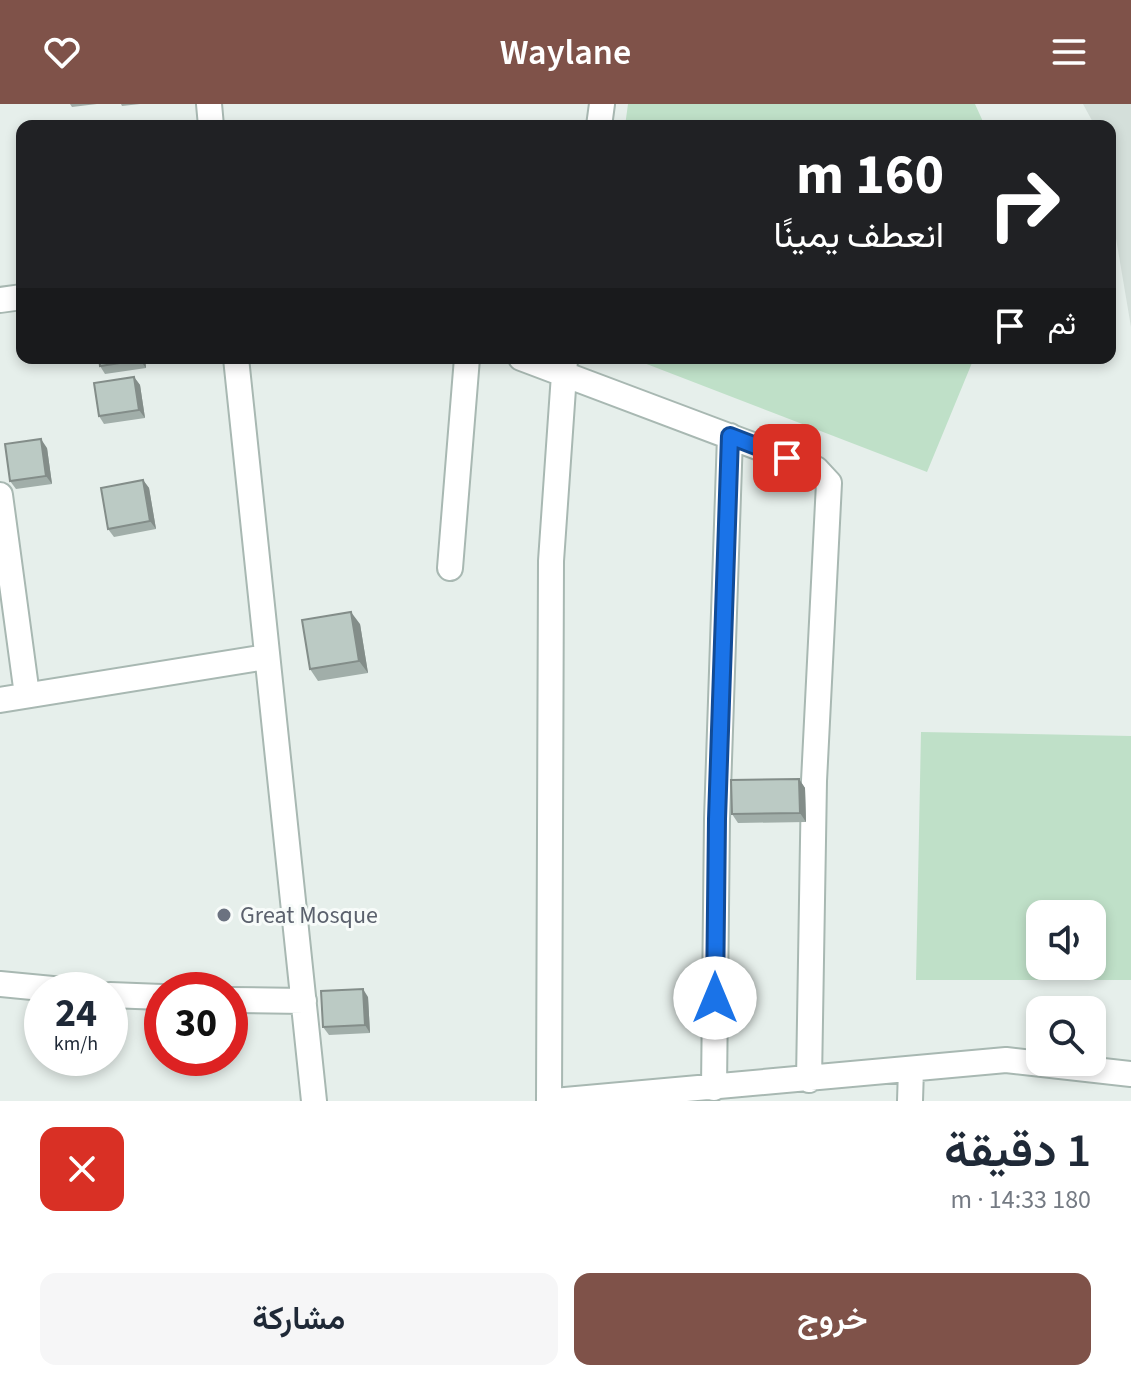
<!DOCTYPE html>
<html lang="ar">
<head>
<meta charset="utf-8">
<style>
  :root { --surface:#fff; --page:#f6f6f7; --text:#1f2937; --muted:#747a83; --accent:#7f5249 }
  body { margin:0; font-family:"Source Sans 3",Vazirmatn,sans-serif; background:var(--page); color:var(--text); direction:rtl; height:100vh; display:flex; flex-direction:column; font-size:30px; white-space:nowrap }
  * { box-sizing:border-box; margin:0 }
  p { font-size:26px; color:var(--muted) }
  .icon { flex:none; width:44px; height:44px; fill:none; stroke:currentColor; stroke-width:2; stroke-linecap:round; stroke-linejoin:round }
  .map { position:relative; height:997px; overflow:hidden; direction:ltr }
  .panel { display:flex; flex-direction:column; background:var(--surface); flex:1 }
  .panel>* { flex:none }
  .banner { position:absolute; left:16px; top:16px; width:1100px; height:244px; border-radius:16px; box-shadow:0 4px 12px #0003; direction:rtl; background:#202124; color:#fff; overflow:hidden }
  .controls { position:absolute; left:1026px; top:796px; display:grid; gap:16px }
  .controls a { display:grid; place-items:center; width:80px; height:80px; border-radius:16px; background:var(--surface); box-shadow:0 4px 12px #0003; font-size:40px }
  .speed { position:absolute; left:24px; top:868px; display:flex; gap:16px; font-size:40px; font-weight:700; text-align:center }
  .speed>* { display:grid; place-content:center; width:104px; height:104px; border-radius:50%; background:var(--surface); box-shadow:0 4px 12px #0003; line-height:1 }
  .speed small { font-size:20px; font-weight:400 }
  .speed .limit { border:12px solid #d22; background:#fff; color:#111 }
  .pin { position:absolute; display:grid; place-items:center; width:68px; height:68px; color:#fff; margin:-34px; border-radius:16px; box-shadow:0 4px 12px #0006 }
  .me { position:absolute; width:88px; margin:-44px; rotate:0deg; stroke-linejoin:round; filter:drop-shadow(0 0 6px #0008) }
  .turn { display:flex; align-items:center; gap:28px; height:168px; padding:0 40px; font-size:36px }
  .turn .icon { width:104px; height:104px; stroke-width:2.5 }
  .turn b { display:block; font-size:56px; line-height:68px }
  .then { display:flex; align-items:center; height:76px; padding:0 40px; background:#0003; gap:16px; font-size:30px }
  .round { display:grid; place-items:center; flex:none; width:84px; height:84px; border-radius:16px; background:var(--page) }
  .headline { display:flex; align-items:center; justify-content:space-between; height:136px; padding:0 40px }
  h1 { font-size:48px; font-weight:600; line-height:60px }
  .cta { display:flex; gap:16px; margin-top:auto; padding:16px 40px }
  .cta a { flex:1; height:92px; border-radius:16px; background:var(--accent); color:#fff; font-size:32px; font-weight:600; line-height:92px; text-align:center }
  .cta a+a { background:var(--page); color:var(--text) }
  header { display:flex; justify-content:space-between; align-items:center; height:104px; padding:0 40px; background:var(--accent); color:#fff; font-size:36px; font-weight:600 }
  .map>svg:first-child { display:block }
  .built { fill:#d4dfda }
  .green { fill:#bfe0c8; fill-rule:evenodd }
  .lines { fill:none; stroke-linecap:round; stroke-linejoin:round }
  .street-casing { stroke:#a8b8b2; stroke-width:28 }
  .street { stroke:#fff; stroke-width:24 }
  .wall { fill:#a1aea9 }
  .shaded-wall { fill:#838d89 }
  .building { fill:#bbcac4; stroke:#838d89; stroke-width:2 }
  .route-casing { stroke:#114b97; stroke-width:20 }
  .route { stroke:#1a73e8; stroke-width:14 }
  .worship-dot { fill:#6b7280; stroke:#f7fbf9; stroke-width:3 }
  .labels { text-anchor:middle; stroke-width:6; stroke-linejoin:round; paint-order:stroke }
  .worship-label { font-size:24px; fill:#5b616d; stroke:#f7fbf9; text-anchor:start }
</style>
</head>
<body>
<header><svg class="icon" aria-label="menu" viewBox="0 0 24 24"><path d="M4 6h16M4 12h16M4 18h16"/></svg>Waylane<svg class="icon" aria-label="heart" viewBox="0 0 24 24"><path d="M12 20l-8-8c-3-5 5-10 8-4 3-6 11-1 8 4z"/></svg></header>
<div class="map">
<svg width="1131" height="997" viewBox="0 0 1131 997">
  <rect width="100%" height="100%" fill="#e6efeb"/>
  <path class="built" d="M1083 0H1131V223L1110 99V22H1095Z"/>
  <path class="green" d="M628 0H975L985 22H625Z
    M631 254H974L927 368Z
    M921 628 1131 632V876H916ZM1040 810H1092V862H1040Z"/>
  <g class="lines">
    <g class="street-casing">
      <path id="street" d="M209 0 211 22
        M599 22 602 0
        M0 196 22 193
        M236 254 314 997
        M521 254 816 365 829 379 814 677 809 976
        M0 391 27 591
        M450 464 467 254
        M0 596 266 553
        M0 880 63 886
        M110 891 162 893
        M230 896 304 897
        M714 984 717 715 730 332
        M549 997 551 457 565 256
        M554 997 1006 956 1131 970
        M910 997 911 965"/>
    </g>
    <use href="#street" class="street"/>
  </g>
  <path class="wall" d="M70 0H97L72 3Z
    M121 0H140L122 2Z
    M99 254H145L146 264 105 270 100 262Z
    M134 273 140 281 145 314 104 320 99 312Z
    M47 344 52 380 16 385 10 377Z
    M143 376 149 384 156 425 114 433 108 425Z
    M360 520 368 569 318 577 310 565Z
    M799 675 805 684 806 718 738 719 732 710Z
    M368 893 370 929 329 931 323 923Z"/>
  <path class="shaded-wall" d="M140 254H145L146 264 140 256Z
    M134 273 140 281 145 314 139 306Z
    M41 335 47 344 52 380 46 372Z
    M143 376 149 384 156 425 150 417Z
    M351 508 360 520 368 569 359 557Z
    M799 675 805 684 806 718 800 709Z
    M363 885 368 893 370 929 365 921Z"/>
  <path class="building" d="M99 254H140V256L100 262Z
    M134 273 139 306 99 312 94 279Z
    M41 335 46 372 10 377 5 340Z
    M143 376 150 417 108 425 101 384Z
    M351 508 359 557 310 565 302 516Z
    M799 675 800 709 732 710 731 676Z
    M363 885 365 921 323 923 321 887Z"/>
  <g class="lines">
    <g class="route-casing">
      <path id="route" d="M715 894 717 715 730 332 787 354"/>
    </g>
    <use href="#route" class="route"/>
  </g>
  <circle class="worship-dot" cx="224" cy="811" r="8"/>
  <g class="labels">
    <g class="worship-label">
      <text x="240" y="819">Great Mosque</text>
    </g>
  </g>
</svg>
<div class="controls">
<a><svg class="icon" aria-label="sound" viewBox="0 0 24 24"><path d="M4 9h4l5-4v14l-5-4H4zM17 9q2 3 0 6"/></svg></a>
<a><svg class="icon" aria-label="search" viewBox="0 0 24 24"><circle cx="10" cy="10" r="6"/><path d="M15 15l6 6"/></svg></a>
</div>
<div class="speed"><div>24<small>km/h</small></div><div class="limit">30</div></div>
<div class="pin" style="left:787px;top:354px;background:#d93025"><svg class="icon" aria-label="arrive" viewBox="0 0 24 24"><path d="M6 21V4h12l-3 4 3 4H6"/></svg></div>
<svg class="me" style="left:715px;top:894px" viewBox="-20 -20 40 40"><circle r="19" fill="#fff"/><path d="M0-13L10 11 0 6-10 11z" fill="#1a73e8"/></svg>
<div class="banner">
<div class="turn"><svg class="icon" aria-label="right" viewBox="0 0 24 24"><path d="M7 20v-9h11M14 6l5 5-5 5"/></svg><div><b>160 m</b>انعطف يمينًا</div></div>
<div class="then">ثم<svg class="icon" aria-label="arrive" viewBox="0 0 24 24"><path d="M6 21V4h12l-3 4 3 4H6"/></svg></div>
</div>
</div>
<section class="panel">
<div class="headline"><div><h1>1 دقيقة</h1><p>180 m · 14:33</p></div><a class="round" style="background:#d93025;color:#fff"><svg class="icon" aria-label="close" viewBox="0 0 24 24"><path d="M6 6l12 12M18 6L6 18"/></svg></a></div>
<div class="cta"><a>خروج</a><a>مشاركة</a></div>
</section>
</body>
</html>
